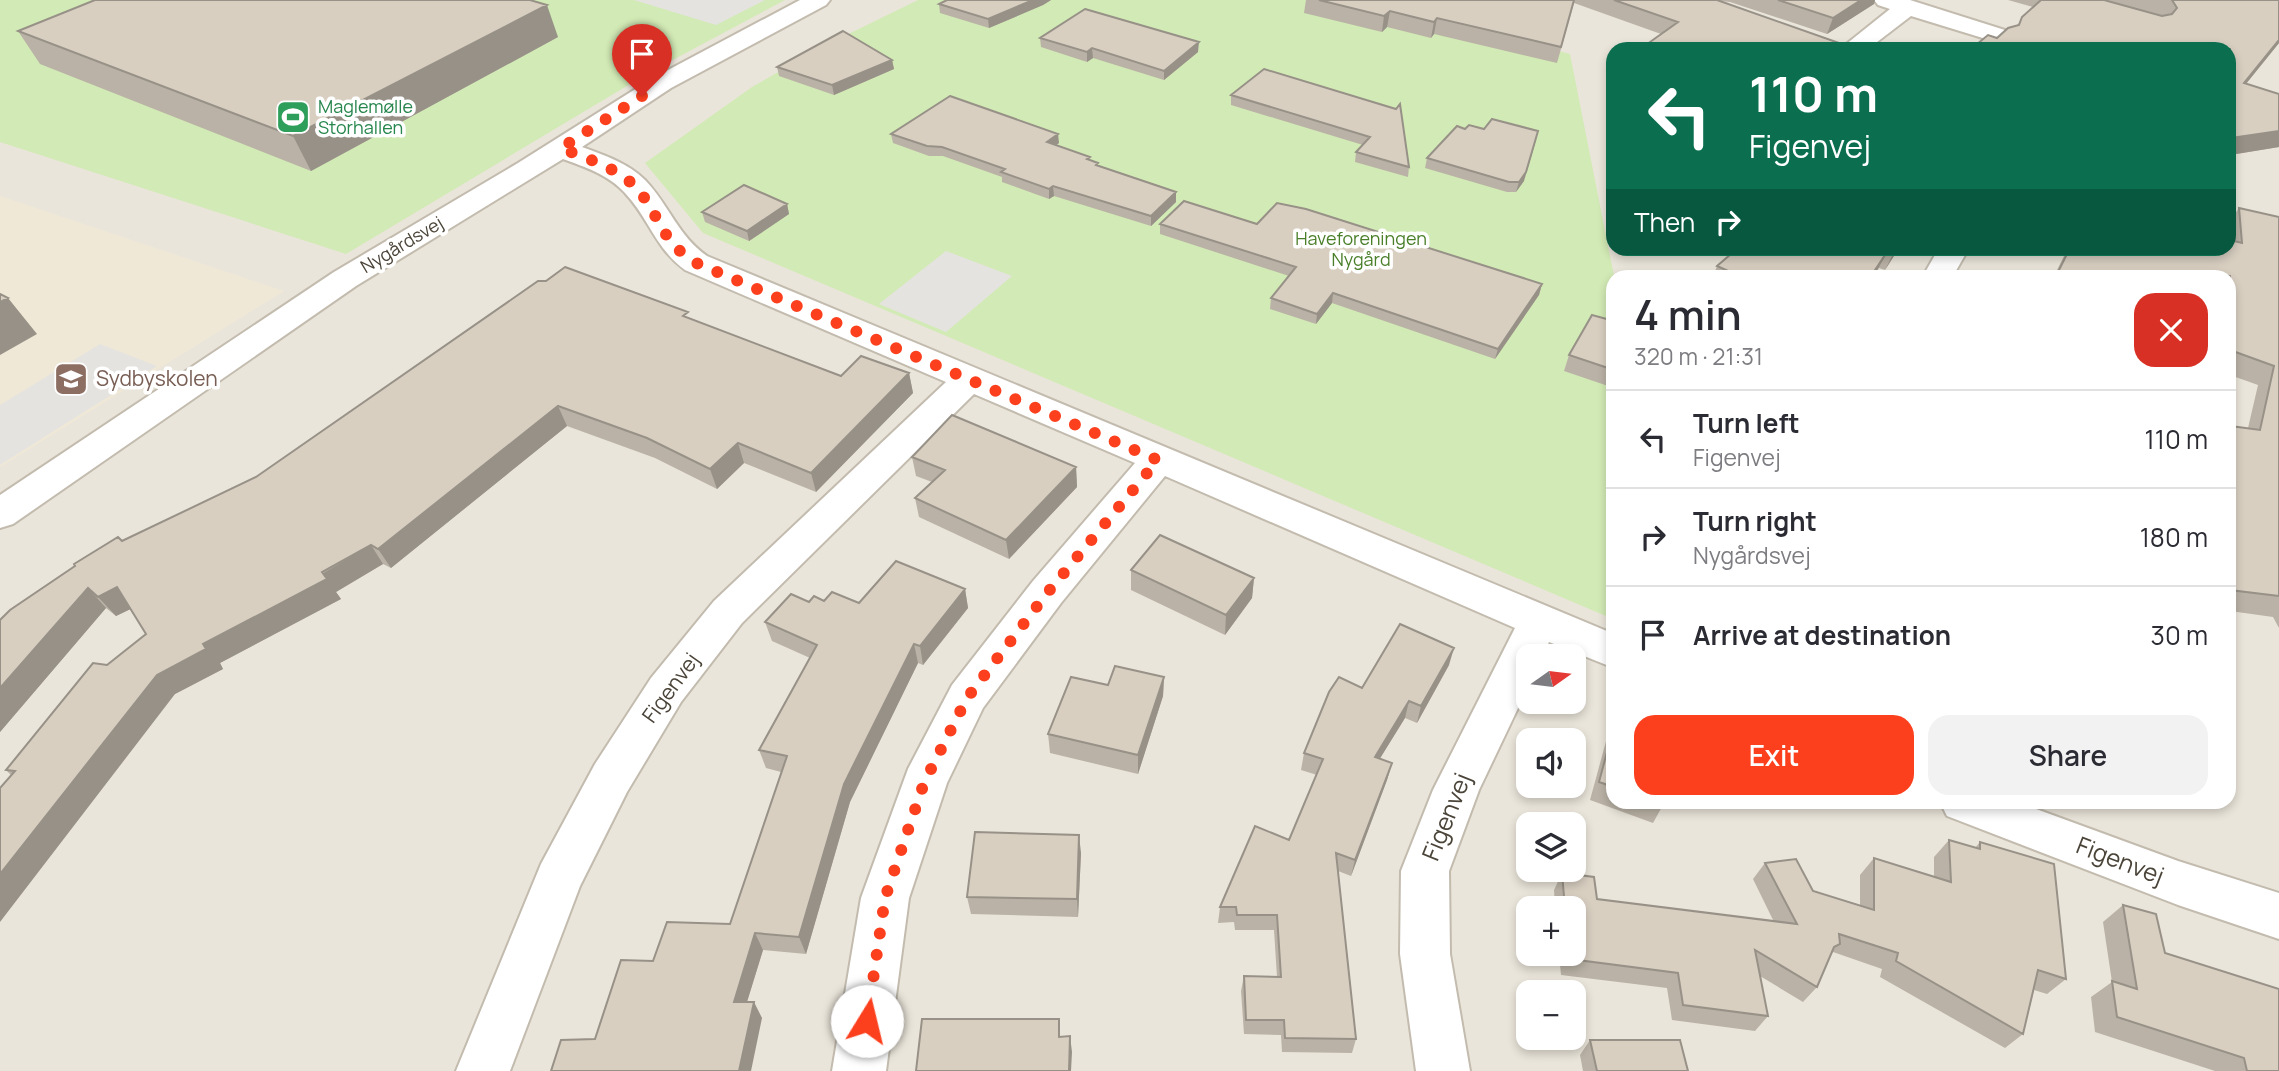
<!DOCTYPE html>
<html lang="en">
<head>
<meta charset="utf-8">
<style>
  :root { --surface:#fff; --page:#f2f2f3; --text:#2b2b33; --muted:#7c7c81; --line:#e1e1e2; --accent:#fc3f1d }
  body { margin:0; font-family:Manrope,sans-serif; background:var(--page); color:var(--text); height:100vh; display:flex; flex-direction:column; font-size:26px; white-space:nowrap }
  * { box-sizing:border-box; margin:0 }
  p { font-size:23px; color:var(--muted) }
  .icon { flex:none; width:38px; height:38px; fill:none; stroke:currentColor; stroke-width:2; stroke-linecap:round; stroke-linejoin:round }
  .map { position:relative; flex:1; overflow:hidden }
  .details { position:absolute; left:1606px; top:270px; width:630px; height:539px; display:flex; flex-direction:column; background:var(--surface); border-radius:21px; box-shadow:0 4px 10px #0003 }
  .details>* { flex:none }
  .hud { position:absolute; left:1606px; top:42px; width:630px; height:214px; border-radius:21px; box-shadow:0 4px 10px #0003; background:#0b6e4f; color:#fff; overflow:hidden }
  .needle { width:46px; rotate:76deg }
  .tools { position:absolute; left:1516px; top:644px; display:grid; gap:14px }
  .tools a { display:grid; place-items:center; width:70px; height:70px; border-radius:14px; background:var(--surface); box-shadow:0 4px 10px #0003; font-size:35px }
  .pin { position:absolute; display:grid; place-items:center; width:60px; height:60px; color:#fff; margin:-72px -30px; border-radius:50% 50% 50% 0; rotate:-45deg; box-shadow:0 0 7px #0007 }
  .pin .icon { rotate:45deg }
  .me { position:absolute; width:77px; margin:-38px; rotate:9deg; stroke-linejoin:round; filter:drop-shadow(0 0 5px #0008) }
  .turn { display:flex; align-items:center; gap:24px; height:147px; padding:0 28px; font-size:32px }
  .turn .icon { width:91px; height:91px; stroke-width:2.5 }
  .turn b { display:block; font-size:49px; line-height:60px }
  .then { display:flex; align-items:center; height:66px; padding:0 28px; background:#0003; gap:14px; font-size:26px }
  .round { display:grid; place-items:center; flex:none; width:74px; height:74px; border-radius:21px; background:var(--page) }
  .overview { display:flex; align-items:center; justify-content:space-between; height:119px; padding:0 28px }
  h1 { font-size:42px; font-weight:600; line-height:52px }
  .button { display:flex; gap:14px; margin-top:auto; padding:14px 28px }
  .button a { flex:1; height:80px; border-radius:21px; background:var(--accent); color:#fff; font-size:28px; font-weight:600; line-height:80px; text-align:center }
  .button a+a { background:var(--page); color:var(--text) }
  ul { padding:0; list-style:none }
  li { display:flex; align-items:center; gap:21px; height:98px; padding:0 28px; border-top:2px solid var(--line) }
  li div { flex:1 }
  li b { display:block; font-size:26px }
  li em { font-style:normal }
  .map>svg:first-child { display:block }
  .residential { fill:#eae5da; fill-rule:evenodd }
  .education { fill:#efe8d6 }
  .green { fill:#d2eab5 }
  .parking { fill:#e5e3e0 }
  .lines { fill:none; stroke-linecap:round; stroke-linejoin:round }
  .street-casing { stroke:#c2bbae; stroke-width:4 }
  .street { fill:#fff; fill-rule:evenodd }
  .wall { fill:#bab2a6 }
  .shaded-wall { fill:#979187 }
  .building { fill:#d8cfc1; stroke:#979187; stroke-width:2 }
  .route { stroke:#fc3f1d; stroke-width:12; stroke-dasharray:0 21.6 }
  .labels { text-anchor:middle; stroke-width:7; stroke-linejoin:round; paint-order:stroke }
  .far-leisure-label { font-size:18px; fill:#27864d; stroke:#fff; text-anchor:start }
  .far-park-label { font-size:18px; fill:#4a7f2a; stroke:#fff }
  .far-street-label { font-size:18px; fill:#4b4439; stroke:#fff }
  .education-label { font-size:21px; fill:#785e54; stroke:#fff; text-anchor:start }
  .street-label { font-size:21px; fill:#4b4439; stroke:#fff }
  .near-street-label { font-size:24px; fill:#4b4439; stroke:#fff }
</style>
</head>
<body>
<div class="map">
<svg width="2279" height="1071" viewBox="0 0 2279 1071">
  <rect width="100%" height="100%" fill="#f6f3ec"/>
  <path class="residential" d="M0 0H2279V1071H0ZM1614 49H2230V248H1614ZM1614 276H2230V802H1614ZM1528 656H1573V702H1528ZM1528 740H1573V786H1528ZM1528 824H1573V870H1528ZM1528 908H1573V954H1528ZM1528 992H1573V1038H1528Z"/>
  <path class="education" d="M0 196 284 291 0 467Z"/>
  <path class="green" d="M0 0H785L652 71 346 254 0 142Z
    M918 0H1363L1570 54 1614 276 1613 619 703 233 645 163 752 87 824 46Z"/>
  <path class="parking" d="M634 0H765L716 25Z
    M946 251 1012 276 946 332 879 304Z
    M100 344 157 366 0 465V405Z"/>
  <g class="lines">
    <g class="street-casing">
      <path id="street" d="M800 0H830L826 5 671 88 582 147C604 155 628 163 645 180 669 205 678 236 707 256L1614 634V668L1549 642 1543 656H1528V687L1479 790 1449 871 1450 954 1470 1071H1416L1400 954 1401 871 1433 790 1515 628 1165 476 1061 603 983 708 947 783 909 898 886 1071H832L861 898 908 769 952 685 1033 581 1135 463 974 394 742 623 681 702 627 792 580 886 510 1071H456L541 864 595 764 651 678 714 601 946 382 685 270C654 247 649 218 625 193 609 175 585 167 563 159L356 286 13 524 0 528V495L334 272 518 163 653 78Z
        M1874 0H1910L2008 31 2011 36 2008 41 1999 43 1911 16 1868 49H1840L1890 9 1878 5Z
        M1939 248H1969L1953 276H1923Z
        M1940 802H2017L2178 861 2279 893V939L2178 905 1947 816Z"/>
    </g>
    <use href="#street" class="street"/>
  </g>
  <path class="wall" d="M947 0H1051L1043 5 989 28 940 13 939 4Z
    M1306 0H1875L1874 4 1827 34 1730 2 1720 1 1856 49H1648L1650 42 1661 34 1574 3 1557 63 1434 34 1431 38 1387 27 1382 32 1304 13Z
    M2008 0H2279V43L2246 84 2279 147 2230 155V49L1997 38 2017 26 2022 17 2033 7Z
    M18 31 558 37 311 171 40 64Z
    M1040 38 1198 52 1164 80 1093 58 1087 62 1041 47Z
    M892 60 894 69 834 95 779 76 777 67Z
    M1231 95 1396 109 1409 167 1408 177 1355 162 1356 152 1363 145 1231 105Z
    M891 134 1059 143 1056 145 1090 157V160L1099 166 1176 202 1151 226 1054 196 1049 199 1002 182V177L943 156H929L893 143Z
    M1427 158 1524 181 1516 192H1507L1425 168Z
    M787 204 789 214 749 241 705 222 702 212Z
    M2239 208 2279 217V628L2273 617 2230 611V426L2248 428 2258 385 2230 375V276H2054L2068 248H2230V221Z
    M1160 224H1257L1542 284 1539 295 1495 359 1332 303 1316 324 1270 309 1271 298 1289 276 1160 234Z
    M1738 248H1899L1885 270 1879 268 1874 276H1713L1717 266Z
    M690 318 841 376 909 373 913 393 816 492 744 463 717 489 655 458 567 426 391 568 383 564 336 592 341 599 220 663 223 669 175 694 11 775 6 770 107 665 146 634 130 609 116 616 106 608 0 732V620L122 541 256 477Z
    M1614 321V388L1564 371 1569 355Z
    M912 457 1076 467 1077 487 1009 559 919 517 915 498 932 482 916 476Z
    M1131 570 1254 578 1252 598 1225 635 1131 590Z
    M965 589 968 608 923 665 918 663 850 802 806 954 763 950 747 1002 762 1018 595 1039 653 961 730 924 781 772 766 768 759 750 810 658 772 641 765 622 809 602 824 601 859 603Z
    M1449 665 1417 723 1405 718 1380 758 1392 763 1387 780 1351 876 1338 871 1356 1039 1352 1053 1282 1052 1281 1035 1244 1034 1241 991 1244 976 1277 977 1274 930H1235L1234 922 1218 923 1220 907 1289 840 1317 775 1301 770 1304 753 1362 688Z
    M1164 677 1163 696 1138 774 1050 753 1048 734 1108 685Z
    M1614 712V802H1664L1663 805 1653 823 1590 800Z
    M1949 840 1975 848 1980 842 2066 979 2047 994 2034 990 2023 1034 2005 1048 1880 977 1882 969 1833 952 1831 954 1817 987 1803 1002 1760 976 1768 1016 1755 1031 1672 1020 1667 988 1561 975 1559 954H1573V908H1555L1554 890 1562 873 1597 899 1774 922 1753 879 1765 863 1813 891 1860 906V875L1874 858 1934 877V857Z
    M1081 853 1078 917 971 914 967 897Z
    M2123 905 2165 953 2279 1071H2215L2095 1032 2091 997 2112 982 2103 922Z
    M1590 1040 1688 1071H1583L1580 1055Z"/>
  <path class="shaded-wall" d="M1033 0H1051L1043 5 989 28 988 19Z
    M1861 0H1875L1874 4 1827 34 1833 18Z
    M547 5 558 37 311 171 293 136Z
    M1390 11 1387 27 1382 32 1384 16Z
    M1437 18 1434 34 1431 38 1434 22Z
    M2279 40V43L2232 101 2244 83Z
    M1199 42 1198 52 1164 80V71Z
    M1092 48 1093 58 1087 62V52Z
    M892 60 894 69 834 95 832 85Z
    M2279 131V147L2230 155V141L2231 138Z
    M1058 134 1059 143 1048 151 1047 142Z
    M1536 140 1524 181 1516 192 1519 182Z
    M1053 186 1054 196 1049 199V189Z
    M1176 192V202L1151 226V216Z
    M787 204 789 214 749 241 747 231Z
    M1896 248H1899L1885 270Z
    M1889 249 1874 276H1871Z
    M1542 284 1539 295 1495 359 1498 349Z
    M1333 293 1332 303 1316 324 1317 314Z
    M8 298 37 334 0 355V302Z
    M909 373 913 393 816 492 811 473Z
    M558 406 567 426 391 568 378 549Z
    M738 443 744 463 717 489 710 469Z
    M1076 467 1077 487 1009 559 1006 540Z
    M371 545 383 564 336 592 341 599 220 663 223 669 175 694 0 922V874L157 675 203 644Z
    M1254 578 1252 598 1225 635 1226 615Z
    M117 587 135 607 116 616 98 597Z
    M88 588 106 608 0 732V688Z
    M965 589 968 608 923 665 920 646Z
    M914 644 918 663 850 802 806 954 799 937 844 784Z
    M1454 648 1449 665 1417 723 1421 706Z
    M1164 677 1163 696 1138 774V755Z
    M1409 701 1405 718 1371 773 1375 757Z
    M1392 763 1387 780 1351 876 1355 860Z
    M1079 835 1081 853 1078 917 1077 899Z
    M755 933 763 950 742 1018 734 1002Z
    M754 1002 762 1018 751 1071H739Z
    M1070 1036 1072 1052 1071 1071H1069Z"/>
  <path class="building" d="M95 0H530L547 5 293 136 18 31Z
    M947 0H1033L988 19 939 4Z
    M1319 0H1574L1561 47 1437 18 1434 22 1390 11 1384 16Z
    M1614 0H1717L1856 49H1674L1650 42 1678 22Z
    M1778 0H1861L1833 18Z
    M2041 0H2104L2162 16 2172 14 2177 8 2172 0H2279V40L2244 83 2279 94V131L2231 138 2230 137V49H1971L1988 35 1997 38 2008 28 2019 25 2022 17Z
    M1085 9 1199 42 1164 71 1092 48 1087 52 1040 38Z
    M843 31 892 60 832 85 777 67Z
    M1264 69 1396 109 1400 104 1409 167 1356 152 1370 137 1231 95Z
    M950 96 1058 134 1047 142 1090 157 1087 159 1098 163 1096 165 1176 192 1151 216 1053 186 1049 189 1001 172 1005 169 942 147 927 146 891 134Z
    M1492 119 1538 131 1526 172 1519 182H1509L1427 158 1457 126 1465 129 1469 125 1484 129Z
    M744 185 787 204 747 231 702 212Z
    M1184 201 1257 224 1277 203 1306 209 1542 284 1498 349 1333 293 1317 314 1271 298 1296 267 1160 224Z
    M2239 208 2279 217V596L2230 590V426L2260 430 2274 366 2230 350V276H2056L2070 248H2230V240L2242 243Z
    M1738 248H1896L1894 251 1889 249 1871 276H1737V275L1717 266Z
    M565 267 688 312 683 316 841 376 861 356 909 373 811 473 738 443 710 469 647 438 558 406 378 549 371 545 322 572 327 579 203 644 206 649 157 675 0 874V788L15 771 6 770 93 663 107 665 146 634 117 587 98 597 88 588 0 688V620L10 610 75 566 74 564 118 537 122 541 256 477 538 281H546Z
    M0 294 8 298 0 302Z
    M1592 315 1614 321V370L1569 355Z
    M952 415 1076 467 1006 540 915 498 945 470 912 457Z
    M1160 535 1254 578 1226 615 1131 570Z
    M896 561 965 589 920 646 914 644 844 784 799 937 755 933 734 1002H754L739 1071H551L561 1040 595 1039 621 960 653 961 667 922 730 924 787 756 759 750 817 645 765 622 791 594 809 602 814 596 824 601 832 592 859 603Z
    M1400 624 1454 648 1421 706 1409 701 1375 757 1392 763 1355 860 1336 853 1356 1039 1285 1038 1284 1020H1246L1244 976 1281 977 1277 915H1237L1236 907H1220L1255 826 1289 840 1323 759 1304 753 1329 692 1339 677 1362 688Z
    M1115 666 1164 677 1138 755 1048 734 1071 677 1108 685Z
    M1614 726V787L1599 782Z
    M1653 802H1664L1663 805Z
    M975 832 1079 835 1077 899 967 897Z
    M1949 840 1980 849V842L2054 864 2066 979 2038 970 2023 1034 1896 961 1898 953 1839 934 1840 944 1834 947 1817 987 1755 950 1768 1016 1683 1005 1678 973 1570 959 1569 954H1573V908H1565L1562 873 1594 877 1597 899 1797 924 1765 863 1796 859 1813 891 1874 910V858L1951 882Z
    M2123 905 2156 914 2165 953 2279 989V1071H2247L2244 1058 2117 1017 2112 981 2137 989Z
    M922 1019H1059V1037L1070 1036 1069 1071H916Z
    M1590 1040H1680L1688 1071H1597Z"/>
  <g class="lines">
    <path class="route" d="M642 96 561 148C587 159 622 169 640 192 662 221 662 242 696 263L1158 460 1048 592 967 698 924 783 885 898 867 1021"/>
  </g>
  <defs>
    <g id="stadium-square" transform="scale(1.75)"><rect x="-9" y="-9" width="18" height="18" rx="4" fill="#2e9e5b" stroke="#fff"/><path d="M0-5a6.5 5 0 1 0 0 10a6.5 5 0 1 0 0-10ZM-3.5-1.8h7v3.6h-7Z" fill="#fff"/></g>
    <g id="school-square" transform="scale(1.75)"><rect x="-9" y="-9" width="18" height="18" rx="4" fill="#8d6e63" stroke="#fff"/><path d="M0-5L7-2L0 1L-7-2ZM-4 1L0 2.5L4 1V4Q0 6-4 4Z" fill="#fff"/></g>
  </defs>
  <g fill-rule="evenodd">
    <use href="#stadium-square" x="293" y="117"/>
    <use href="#school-square" x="71" y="379"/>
  </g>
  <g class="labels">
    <g class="far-leisure-label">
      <text x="318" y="113">Maglemølle<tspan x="318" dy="21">Storhallen</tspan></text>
    </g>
    <g class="far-park-label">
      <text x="1361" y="245">Haveforeningen<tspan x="1361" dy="21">Nygård</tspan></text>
    </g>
    <g class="far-street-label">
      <text transform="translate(402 245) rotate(-31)" y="6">Nygårdsvej</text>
    </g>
    <g class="education-label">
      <text x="96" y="386">Sydbyskolen</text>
    </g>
    <g class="street-label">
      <text transform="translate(671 688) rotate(-54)" y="7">Figenvej</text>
    </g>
    <g class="near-street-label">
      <text transform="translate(1447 817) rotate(-68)" y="8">Figenvej</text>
      <text transform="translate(2120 861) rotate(21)" y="8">Figenvej</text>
    </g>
  </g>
</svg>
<div class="tools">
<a><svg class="needle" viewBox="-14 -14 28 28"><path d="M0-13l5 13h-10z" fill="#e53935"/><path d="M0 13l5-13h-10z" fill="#7c7c81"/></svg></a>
<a><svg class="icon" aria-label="sound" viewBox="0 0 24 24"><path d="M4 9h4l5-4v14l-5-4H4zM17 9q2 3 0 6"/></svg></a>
<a><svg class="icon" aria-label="layers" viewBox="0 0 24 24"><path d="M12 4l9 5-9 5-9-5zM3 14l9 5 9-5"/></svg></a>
<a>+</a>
<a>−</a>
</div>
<div class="pin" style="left:642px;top:96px;background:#d93025"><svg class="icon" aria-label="arrive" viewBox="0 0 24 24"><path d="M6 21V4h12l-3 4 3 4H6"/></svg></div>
<svg class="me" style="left:867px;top:1021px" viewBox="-20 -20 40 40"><circle r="19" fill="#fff"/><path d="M0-13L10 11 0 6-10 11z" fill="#fc3f1d"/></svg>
<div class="hud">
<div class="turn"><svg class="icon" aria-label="left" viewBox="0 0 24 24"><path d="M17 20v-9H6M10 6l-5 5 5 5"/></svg><div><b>110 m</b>Figenvej</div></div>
<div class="then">Then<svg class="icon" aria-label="right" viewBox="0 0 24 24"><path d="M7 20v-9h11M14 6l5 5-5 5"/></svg></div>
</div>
<section class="details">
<div class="overview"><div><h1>4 min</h1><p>320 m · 21:31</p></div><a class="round" style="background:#d93025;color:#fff"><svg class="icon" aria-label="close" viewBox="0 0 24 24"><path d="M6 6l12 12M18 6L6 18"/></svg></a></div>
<ul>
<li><svg class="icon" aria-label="left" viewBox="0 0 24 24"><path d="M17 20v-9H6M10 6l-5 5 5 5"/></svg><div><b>Turn left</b><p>Figenvej</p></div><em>110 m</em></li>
<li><svg class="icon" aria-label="right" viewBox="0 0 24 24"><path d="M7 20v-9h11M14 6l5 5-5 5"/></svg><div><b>Turn right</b><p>Nygårdsvej</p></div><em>180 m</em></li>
<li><svg class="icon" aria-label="arrive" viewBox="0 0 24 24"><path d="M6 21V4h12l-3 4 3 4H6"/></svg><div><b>Arrive at destination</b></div><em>30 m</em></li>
</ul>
<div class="button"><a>Exit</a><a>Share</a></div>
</section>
</div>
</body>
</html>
